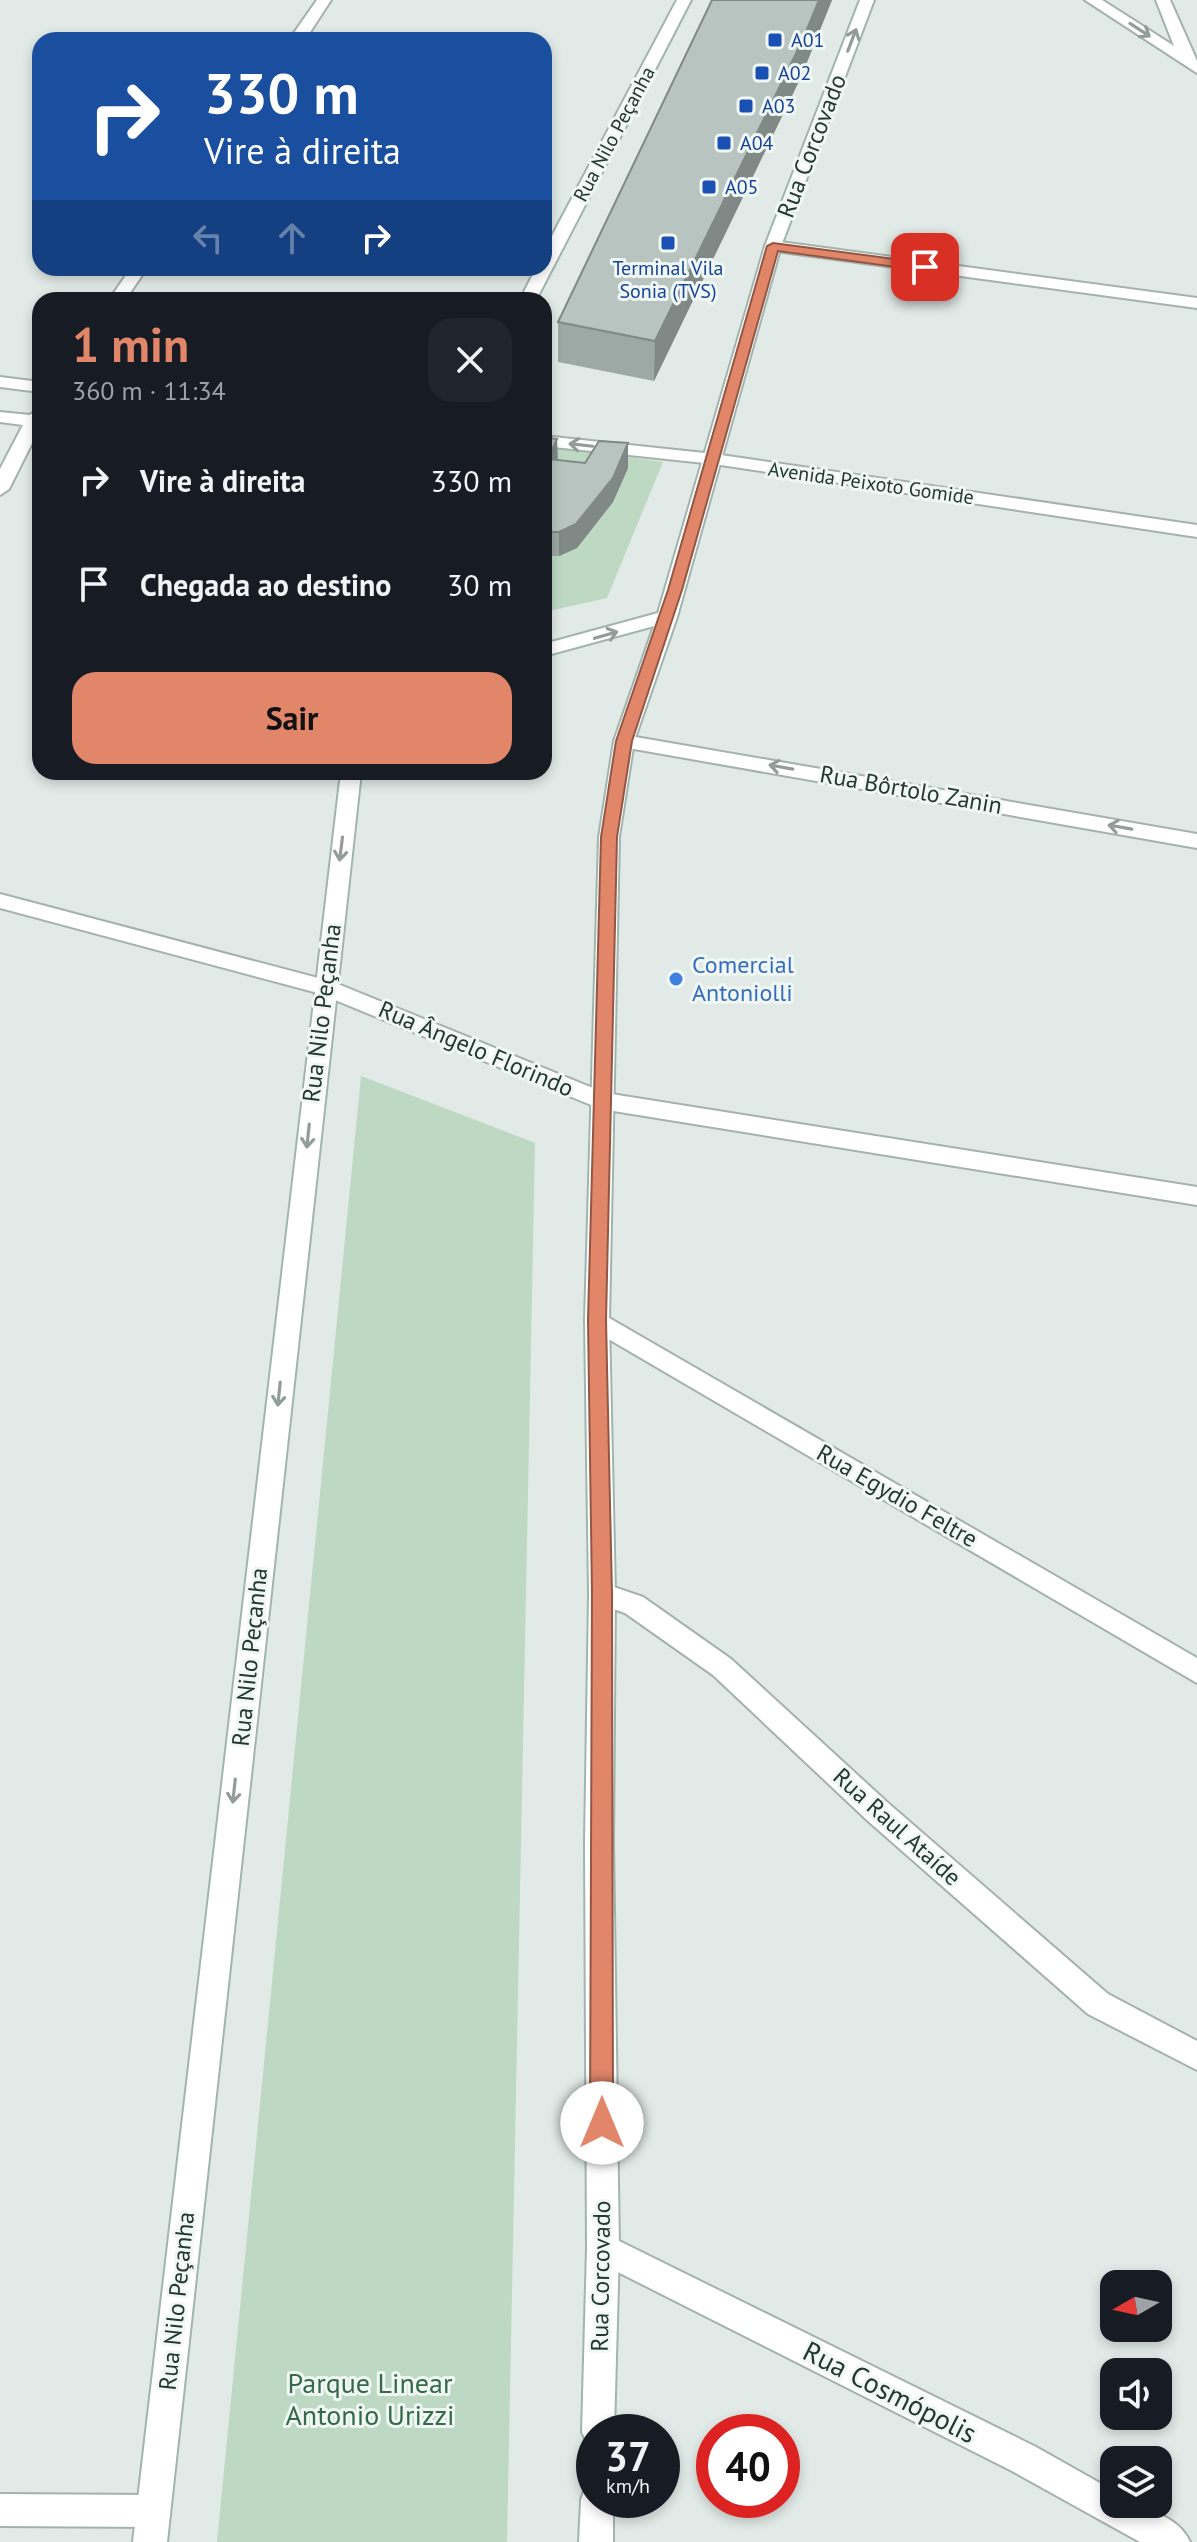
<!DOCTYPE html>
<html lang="pt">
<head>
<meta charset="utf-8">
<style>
  :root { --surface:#171b24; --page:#20242c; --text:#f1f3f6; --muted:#9ea1a6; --accent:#e18668 }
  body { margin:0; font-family:"PT Sans",sans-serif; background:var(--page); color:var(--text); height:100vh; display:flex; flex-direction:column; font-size:30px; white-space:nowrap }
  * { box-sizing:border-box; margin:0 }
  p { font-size:26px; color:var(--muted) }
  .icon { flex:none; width:44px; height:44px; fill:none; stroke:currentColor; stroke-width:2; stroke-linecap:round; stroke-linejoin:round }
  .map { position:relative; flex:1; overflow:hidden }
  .details { position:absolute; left:32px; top:292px; width:520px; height:488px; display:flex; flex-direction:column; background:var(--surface); border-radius:24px; box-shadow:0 4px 12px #0003 }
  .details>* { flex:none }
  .top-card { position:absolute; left:32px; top:32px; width:520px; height:244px; border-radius:24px; box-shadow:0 4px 12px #0003; background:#1a4fa0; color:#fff; overflow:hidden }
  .needle { width:52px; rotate:261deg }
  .controls { position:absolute; left:1100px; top:2270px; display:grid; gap:16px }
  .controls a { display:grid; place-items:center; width:72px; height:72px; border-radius:16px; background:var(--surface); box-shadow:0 4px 12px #0003; font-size:40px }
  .speed { position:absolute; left:576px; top:2414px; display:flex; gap:16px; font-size:40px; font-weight:700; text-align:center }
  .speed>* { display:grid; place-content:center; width:104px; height:104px; border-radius:50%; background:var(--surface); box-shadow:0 4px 12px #0003; line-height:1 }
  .speed small { font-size:20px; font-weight:400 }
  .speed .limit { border:12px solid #d22; background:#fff; color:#111 }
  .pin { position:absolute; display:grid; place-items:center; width:68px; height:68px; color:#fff; margin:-34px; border-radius:16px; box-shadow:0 4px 12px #0006 }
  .me { position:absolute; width:88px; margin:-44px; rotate:0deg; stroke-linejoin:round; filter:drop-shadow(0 0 6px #0008) }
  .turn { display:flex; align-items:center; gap:28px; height:168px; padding:0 40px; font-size:36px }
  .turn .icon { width:104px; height:104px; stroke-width:2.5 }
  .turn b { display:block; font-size:56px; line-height:68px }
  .lanes { display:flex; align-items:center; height:76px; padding:0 40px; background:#0003; justify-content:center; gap:40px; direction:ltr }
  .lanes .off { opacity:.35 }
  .round { display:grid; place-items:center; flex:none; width:84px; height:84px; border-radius:24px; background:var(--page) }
  .summary { display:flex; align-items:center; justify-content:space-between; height:136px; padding:0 40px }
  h1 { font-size:48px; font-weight:700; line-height:60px; color:var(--accent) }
  .cta { display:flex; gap:16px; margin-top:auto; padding:16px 40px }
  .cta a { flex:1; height:92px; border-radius:24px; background:var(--accent); color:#111; font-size:32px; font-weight:700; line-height:92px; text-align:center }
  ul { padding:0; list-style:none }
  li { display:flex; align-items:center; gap:24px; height:104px; padding:0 40px }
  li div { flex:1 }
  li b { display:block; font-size:30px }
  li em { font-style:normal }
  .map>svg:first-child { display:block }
  .green { fill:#bdd9c4 }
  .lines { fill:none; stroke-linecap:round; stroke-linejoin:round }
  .street-casing { stroke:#a5b1ad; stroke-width:4 }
  .secondary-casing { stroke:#a2b4ae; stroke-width:4 }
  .street { fill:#fff; fill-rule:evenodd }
  .secondary { fill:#fff; fill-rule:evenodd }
  .wall { fill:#9da9a4 }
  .shaded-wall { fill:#808986 }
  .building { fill:#b7c4bf; stroke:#808986; stroke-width:2 }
  .oneway { stroke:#929c99 }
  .route { fill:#e18668; stroke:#925744; stroke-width:2 }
  .transit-dot { fill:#1a4fb4; stroke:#f1f7f4; stroke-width:3 }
  .shop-dot { fill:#3f7fe0; stroke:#f1f7f4; stroke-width:3 }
  .labels { text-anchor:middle; stroke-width:6; stroke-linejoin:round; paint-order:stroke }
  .far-transit-label { font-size:20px; fill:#164399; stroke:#f1f7f4; text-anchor:start }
  .far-street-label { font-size:20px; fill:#243833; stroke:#f1f7f4 }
  .street-label { font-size:24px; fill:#243833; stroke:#f1f7f4 }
  .shop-label { font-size:24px; fill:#366cbe; stroke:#f1f7f4; text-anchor:start }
  .near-park-label { font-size:28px; fill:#336a48; stroke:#f1f7f4 }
  .near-street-label { font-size:28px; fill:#243833; stroke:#f1f7f4 }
</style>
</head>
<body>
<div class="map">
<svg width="1197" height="2542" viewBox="0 0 1197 2542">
  <rect width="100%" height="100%" fill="#e1eae6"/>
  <path class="green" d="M544 445 663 462 607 598 549 611H544Z
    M361 1076 535 1143 507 2542H217Z"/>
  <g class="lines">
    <g class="street-casing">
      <path id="street" d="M317 0H331L305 40H289Z
        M1085 0H1102L1174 46 1156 0H1170L1197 61V73Z
        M773 241 1197 298V308L767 250 765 246Z
        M131 268H147L125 300H109Z
        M0 377 40 382V392L0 387Z
        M40 408V427L9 489 0 495V469L23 425 0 422V412L30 415Z
        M544 436 714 454 1197 525V537L714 464 544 446Z
        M624 735 1197 834V848L617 746 614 741 617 736Z
        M0 894 333 982 605 1093 1197 1187V1205L601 1109 318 993 0 908Z
        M597 1311 1197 1658V1683L588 1327 585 1320 588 1313Z
        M602 1583 643 1597 731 1659 888 1803 1108 1994 1197 2041V2070L1088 2014 868 1821 713 1675 625 1613 593 1602 589 1594 593 1586Z
        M603 2233 1036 2447 1114 2491V2504C1140 2504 1179 2516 1190 2542H1140L1012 2471 592 2259 587 2248 592 2237Z
        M0 2494 154 2495 166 2499 170 2511 166 2523 154 2527 0 2526Z"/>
    </g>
    <g class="secondary-casing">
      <path id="secondary" d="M677 0H691L536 300H520L536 268H544V251Z
        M860 0H874L781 246 677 617 634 741 619 837 609 1320 615 1594 613 1842 619 2248 614 2432H594V2447L587 2443 582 2432 587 2248 585 1842 589 1594 585 1320 599 837 614 741 654 626 544 656V644L658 613 765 246Z
        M341 772H361L167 2542H133Z
        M594 2485V2500H613V2542H579L581 2500 585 2488Z"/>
    </g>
    <use href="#street" class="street"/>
    <use href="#secondary" class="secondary"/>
  </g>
  <path class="wall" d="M712 0H832L801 77 654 381 558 362V322Z
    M544 437 557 439V460L585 463 628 443V468L613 502 577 548 559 556H544Z"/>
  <path class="shaded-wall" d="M819 0H832L801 77 654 381 655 341Z
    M557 439 558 463 548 459Z
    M628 443V468L613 502 577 548 559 556V532Z"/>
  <path class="building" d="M712 0H819L803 39 655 341 558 322Z
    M544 437 557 439 548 459 585 463 599 441 628 443 613 478 576 524 559 532H544Z"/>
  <defs><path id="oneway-shaft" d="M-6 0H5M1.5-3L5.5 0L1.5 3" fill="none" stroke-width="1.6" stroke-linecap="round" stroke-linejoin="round" transform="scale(2)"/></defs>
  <g class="oneway">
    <use href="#oneway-shaft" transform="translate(1140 30) rotate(33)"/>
    <use href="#oneway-shaft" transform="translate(852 40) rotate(-69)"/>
    <use href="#oneway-shaft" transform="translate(581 445) rotate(-174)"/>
    <use href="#oneway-shaft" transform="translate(606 635) rotate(-16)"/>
    <use href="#oneway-shaft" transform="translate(781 767) rotate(-170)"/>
    <use href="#oneway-shaft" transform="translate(1120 827) rotate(-170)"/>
    <use href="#oneway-shaft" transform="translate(341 849) rotate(97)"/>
    <use href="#oneway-shaft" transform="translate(308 1136) rotate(96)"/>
    <use href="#oneway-shaft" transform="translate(279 1394) rotate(96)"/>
    <use href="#oneway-shaft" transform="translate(234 1791) rotate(96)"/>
  </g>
  <path class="route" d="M773 243 925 263 931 267 925 271 778 251 682 590 632 741 617 837 606 1320 612 1594 613 2123 610 2131 602 2134 594 2131 590 2123 592 1594 588 1320 601 837 616 741 668 590 767 246Z"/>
  <g class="transit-dot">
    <rect x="767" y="32" width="16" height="16" rx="4"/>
    <rect x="754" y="65" width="16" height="16" rx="4"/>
    <rect x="738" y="98" width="16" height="16" rx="4"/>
    <rect x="716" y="135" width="16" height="16" rx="4"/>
    <rect x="701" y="179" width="16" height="16" rx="4"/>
    <rect x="660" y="235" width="16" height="16" rx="4"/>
  </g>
  <circle class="shop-dot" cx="676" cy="979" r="8"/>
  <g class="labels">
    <g class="far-transit-label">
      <text x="791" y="47">A01</text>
      <text x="778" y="80">A02</text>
      <text x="762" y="113">A03</text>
      <text x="740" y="150">A04</text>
      <text x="725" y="194">A05</text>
      <text x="668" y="275" text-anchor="middle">Terminal Vila<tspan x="668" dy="23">Sonia (TVS)</tspan></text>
    </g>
    <g class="far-street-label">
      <text transform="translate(614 134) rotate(-62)" y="7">Rua Nilo Peçanha</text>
      <text transform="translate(871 483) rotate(8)" y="7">Avenida Peixoto Gomide</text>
    </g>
    <g class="street-label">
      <text transform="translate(812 146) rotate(-69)" y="8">Rua Corcovado</text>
      <text transform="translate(911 790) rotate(10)" y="8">Rua Bôrtolo Zanin</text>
      <text transform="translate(322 1013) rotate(-83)" y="8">Rua Nilo Peçanha</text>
      <text transform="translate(476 1049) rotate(23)" y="8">Rua Ângelo Florindo</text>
      <text transform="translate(897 1496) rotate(30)" y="8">Rua Egydio Feltre</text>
      <text transform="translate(250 1657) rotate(-84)" y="8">Rua Nilo Peçanha</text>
      <text transform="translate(897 1827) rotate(42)" y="8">Rua Raul Ataíde</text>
      <text transform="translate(601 2276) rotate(-89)" y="8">Rua Corcovado</text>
      <text transform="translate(177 2301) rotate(-84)" y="8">Rua Nilo Peçanha</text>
    </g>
    <g class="shop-label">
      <text x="692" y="973">Comercial<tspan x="692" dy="28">Antoniolli</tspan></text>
    </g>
    <g class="near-park-label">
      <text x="370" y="2393">Parque Linear<tspan x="370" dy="32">Antonio Urizzi</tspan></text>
    </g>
    <g class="near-street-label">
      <text transform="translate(890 2392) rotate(27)" y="10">Rua Cosmópolis</text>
    </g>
  </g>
</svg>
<div class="controls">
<a><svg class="needle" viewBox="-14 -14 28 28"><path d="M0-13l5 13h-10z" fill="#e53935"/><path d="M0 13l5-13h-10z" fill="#9ea1a6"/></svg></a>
<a><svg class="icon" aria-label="sound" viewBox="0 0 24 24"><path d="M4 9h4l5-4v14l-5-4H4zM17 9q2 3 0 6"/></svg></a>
<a><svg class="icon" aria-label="layers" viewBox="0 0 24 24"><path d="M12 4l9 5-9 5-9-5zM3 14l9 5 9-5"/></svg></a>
</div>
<div class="speed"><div>37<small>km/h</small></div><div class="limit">40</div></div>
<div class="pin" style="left:925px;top:267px;background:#d93025"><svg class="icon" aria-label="arrive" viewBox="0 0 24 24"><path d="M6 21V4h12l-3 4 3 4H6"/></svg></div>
<svg class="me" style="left:602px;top:2123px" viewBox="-20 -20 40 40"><circle r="19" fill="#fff"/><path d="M0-13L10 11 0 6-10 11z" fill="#e18668"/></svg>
<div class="top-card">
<div class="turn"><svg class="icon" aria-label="right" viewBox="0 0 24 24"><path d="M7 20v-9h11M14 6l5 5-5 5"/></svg><div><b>330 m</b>Vire à direita</div></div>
<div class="lanes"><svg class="icon off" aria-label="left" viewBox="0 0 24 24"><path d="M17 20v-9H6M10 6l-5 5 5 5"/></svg><svg class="icon off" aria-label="ahead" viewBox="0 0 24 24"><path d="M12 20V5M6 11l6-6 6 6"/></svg><svg class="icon" aria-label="right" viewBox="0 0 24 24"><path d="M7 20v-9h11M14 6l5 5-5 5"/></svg></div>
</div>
<section class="details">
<div class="summary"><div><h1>1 min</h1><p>360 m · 11:34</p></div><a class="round"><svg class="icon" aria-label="close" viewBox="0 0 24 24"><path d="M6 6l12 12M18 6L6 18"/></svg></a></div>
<ul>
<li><svg class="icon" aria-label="right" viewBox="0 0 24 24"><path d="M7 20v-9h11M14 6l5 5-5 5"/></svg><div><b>Vire à direita</b></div><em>330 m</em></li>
<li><svg class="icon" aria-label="arrive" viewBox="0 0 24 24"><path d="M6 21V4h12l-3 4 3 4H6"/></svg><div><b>Chegada ao destino</b></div><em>30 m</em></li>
</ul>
<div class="cta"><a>Sair</a></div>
</section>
</div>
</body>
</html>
